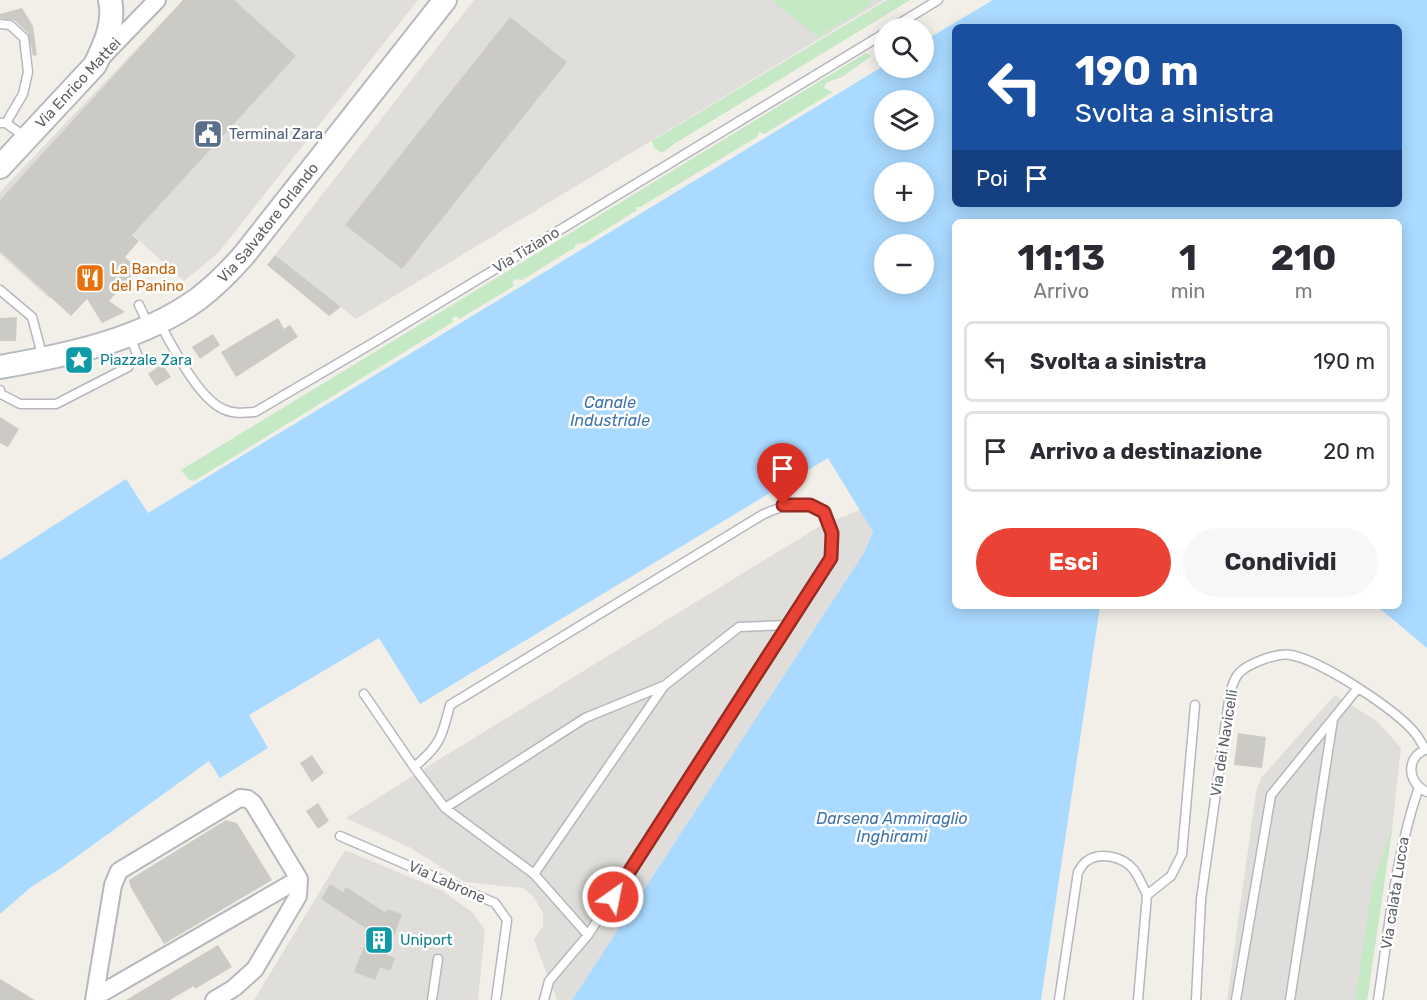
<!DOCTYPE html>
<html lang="it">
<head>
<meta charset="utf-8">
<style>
  :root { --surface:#fff; --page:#f7f7f7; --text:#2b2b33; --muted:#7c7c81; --line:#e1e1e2; --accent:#ea4335 }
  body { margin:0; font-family:Rubik,sans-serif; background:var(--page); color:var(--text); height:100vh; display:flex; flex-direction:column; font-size:22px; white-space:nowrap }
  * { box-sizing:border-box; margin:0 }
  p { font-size:20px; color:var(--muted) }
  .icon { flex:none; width:33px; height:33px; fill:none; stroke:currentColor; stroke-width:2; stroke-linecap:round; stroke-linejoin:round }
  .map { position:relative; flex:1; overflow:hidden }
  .details { position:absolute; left:952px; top:219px; width:450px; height:390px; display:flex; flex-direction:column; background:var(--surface); border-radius:9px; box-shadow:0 3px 15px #0003 }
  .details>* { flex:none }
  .guide { position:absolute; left:952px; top:24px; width:450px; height:183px; border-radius:9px; box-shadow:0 3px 15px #0003; background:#1a4fa0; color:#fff; overflow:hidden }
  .tools { position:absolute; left:874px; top:18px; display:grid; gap:12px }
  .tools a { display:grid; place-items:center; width:60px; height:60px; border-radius:50%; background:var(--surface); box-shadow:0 3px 15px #0003; font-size:30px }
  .pin { position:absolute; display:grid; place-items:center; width:51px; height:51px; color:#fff; margin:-62px -26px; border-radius:50% 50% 50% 0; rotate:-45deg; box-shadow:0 0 6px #0007 }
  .pin .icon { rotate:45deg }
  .me { position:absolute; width:66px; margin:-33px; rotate:33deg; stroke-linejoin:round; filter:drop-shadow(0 0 4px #0008) }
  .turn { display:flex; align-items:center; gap:21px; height:126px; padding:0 24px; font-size:27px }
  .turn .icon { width:78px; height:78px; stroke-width:2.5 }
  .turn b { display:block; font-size:42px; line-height:51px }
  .then { display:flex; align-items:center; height:57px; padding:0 24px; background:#0003; gap:12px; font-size:22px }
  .eta { display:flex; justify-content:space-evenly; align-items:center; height:102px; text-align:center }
  .eta b { font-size:36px; font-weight:700; line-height:42px }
  .cta { display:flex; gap:12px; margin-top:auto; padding:12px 24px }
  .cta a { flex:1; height:69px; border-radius:36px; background:var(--accent); color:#fff; font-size:24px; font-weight:700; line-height:69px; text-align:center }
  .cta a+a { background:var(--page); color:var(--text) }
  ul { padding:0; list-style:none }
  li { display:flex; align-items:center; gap:18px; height:81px; margin:0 12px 9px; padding:0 12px; border:3px solid var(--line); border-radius:9px }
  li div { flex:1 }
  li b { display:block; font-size:22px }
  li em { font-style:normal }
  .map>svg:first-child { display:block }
  .industrial { fill:#e0deda }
  .green { fill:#c5e8c5 }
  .water { fill:#aadaff; fill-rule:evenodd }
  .building { fill:#cccac5 }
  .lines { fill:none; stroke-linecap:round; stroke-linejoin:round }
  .service-casing { stroke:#b5b8bc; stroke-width:11 }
  .minor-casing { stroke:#b5b8bc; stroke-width:20 }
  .secondary-casing { stroke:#b6babf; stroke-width:26 }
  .service { stroke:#fff; stroke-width:8 }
  .minor { stroke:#fff; stroke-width:16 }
  .secondary { stroke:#fff; stroke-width:22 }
  .route-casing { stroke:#982c22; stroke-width:15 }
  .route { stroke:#ea4335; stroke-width:10 }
  .labels { text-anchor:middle; stroke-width:5; stroke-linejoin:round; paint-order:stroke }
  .street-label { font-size:15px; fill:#5f6368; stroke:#fff }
  .service-label { font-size:15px; fill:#4e5e75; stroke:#fff; text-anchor:start }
  .food-label { font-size:15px; fill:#c56008; stroke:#fff; text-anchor:start }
  .culture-label { font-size:15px; fill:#0d838f; stroke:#fff; text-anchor:start }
  .water-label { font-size:16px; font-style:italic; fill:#4174aa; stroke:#fff }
</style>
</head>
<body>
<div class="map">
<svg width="1427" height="1000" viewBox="0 0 1427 1000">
  <rect width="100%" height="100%" fill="#f1efe8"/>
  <path class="industrial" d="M183 0H418L218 253 184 281 121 224 50 299 0 254V192Z
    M474 0H884L356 319 275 255Z
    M860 510 873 532 864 554 572 1000H557L534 940 543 926V913L533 896 523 888 465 882 411 848 346 818 443 757 820 526Z
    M1335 695 1377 721 1401 748 1392 830 1367 1000H1227L1256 792 1261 778Z
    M345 850 443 891 472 912 485 930 478 1000H254Z"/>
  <path class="green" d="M771 0H870L873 4 818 37Z
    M887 0H910L677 142 662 153 654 148 652 141Z
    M866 53 871 56 844 76 826 83 824 88 833 92 764 134 759 132 757 137 640 207H635L637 210 586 242 575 245 574 248 522 280 516 279 512 282 514 286 459 319 456 316 452 318 453 322 194 481 189 480 181 470Z
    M1392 830 1367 1000H1355L1373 882Z"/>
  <path class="water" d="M993 0H1427V648L1377 606H1400V222H956V606H1100L1041 1000H572L864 553 873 532 828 458 420 704 379 638 249 715 268 748 220 778 209 761 61 868 31 887 0 914V560L126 479 148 513 885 65V68H924V41ZM956 27H1400V204H956ZM885 100H924V140H885ZM885 172H924V212H885ZM885 244H924V284H885Z"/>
  <path class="building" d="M183 0H234L296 56 132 235 139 241 125 257 138 269 109 301 125 312 102 323 87 299 71 316 0 251V200Z
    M22 8 33 26 37 55 33 56 28 33 14 20 0 18V14Z
    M510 17 567 62 402 269 345 225Z
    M275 255 341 307 329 316 267 265Z
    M17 317 16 341H0V318Z
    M278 318 284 329 290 325 298 337 236 377 221 352Z
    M213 334 220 345 200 359 192 347Z
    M162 364 171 377 156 386 148 374Z
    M0 417 19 429 8 447 0 443Z
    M1238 733 1266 737 1262 768 1234 765Z
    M312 755 324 773 312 782 300 763Z
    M318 803 329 821 318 829 306 811Z
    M226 820 237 823 272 880 164 944 130 886 129 880Z
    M330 884 343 892 346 887 386 913 387 909 402 914 387 955 395 958 390 971 380 967 375 980 354 972 370 931 321 899Z
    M218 945 232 967 195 989 194 986 170 1000H126Z
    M0 979 35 1000H0Z"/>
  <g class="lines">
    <g class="service-casing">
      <path id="service" d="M0 24 10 25 24 38 28 72 23 94 6 123
        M892 28 938 0
        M0 123H6L25 137
        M0 290 32 317 43 358
        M139 305 149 326
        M160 324C173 347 198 398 223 409 233 414 243 413 255 412L378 340 885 33
        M0 390 1 394 20 404H56L128 367 137 354 130 337
        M364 694 414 767 445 808 534 874 588 935
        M1427 749C1405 757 1407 783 1427 792
        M414 767C440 746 442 737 450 705L762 515C785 504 800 500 824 512L832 533 831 558 588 935 549 981 544 1000
        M445 808 585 718 663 686
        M340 836 495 903 507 920 496 1000
        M534 874 664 686 739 627 787 625
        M432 1000 438 959
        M1059 1000 1078 872C1081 868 1083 863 1087 861 1100 851 1124 857 1134 870 1139 877 1143 887 1147 895
        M1138 1000 1147 895 1171 876 1182 854 1195 705
        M1196 1000 1201 899 1230 693C1232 686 1234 678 1240 672 1250 663 1278 652 1291 655 1322 661 1395 709 1415 733 1419 738 1422 744 1425 749
        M1236 1000 1271 795 1358 688
        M1290 1000 1333 719
        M1378 1000C1389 929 1395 856 1419 787"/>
    </g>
    <g class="minor-casing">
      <path id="minor" d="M102 57 157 0
        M95 997 299 879
        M94 1000 113 885 119 871 240 798 248 799 253 803 299 879 298 896 255 969 234 988 214 1000"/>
    </g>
    <g class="secondary-casing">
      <g id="secondary">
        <path d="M0 167 95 65C105 44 115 23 110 0"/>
        <path id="s1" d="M0 367C68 355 141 340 198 299 215 286 230 271 244 255L445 0"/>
      </g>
    </g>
    <use href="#service" class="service"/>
    <use href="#minor" class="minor"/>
    <use href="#secondary" class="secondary"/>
  </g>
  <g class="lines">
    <g class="route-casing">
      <path id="route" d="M613 897 831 558 832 533 824 512 810 505H783"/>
    </g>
    <use href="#route" class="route"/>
  </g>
  <defs>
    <g id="civic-square" transform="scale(1.5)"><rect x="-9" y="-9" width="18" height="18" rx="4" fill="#5c6f8a" stroke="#fff"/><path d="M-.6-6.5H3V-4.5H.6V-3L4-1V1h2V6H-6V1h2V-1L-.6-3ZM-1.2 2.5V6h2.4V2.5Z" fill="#fff"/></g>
    <g id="restaurant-square" transform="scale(1.5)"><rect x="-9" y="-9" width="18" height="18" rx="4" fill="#e8710a" stroke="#fff"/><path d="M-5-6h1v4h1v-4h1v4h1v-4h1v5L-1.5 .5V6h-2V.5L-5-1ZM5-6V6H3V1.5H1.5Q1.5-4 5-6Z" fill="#fff"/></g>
    <g id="sight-square" transform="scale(1.5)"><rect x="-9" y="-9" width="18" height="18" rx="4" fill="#0f9aa8" stroke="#fff"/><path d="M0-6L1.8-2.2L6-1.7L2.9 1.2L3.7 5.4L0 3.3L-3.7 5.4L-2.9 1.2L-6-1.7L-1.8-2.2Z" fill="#fff"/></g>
    <g id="building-square" transform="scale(1.5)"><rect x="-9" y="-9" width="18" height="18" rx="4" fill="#0f9aa8" stroke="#fff"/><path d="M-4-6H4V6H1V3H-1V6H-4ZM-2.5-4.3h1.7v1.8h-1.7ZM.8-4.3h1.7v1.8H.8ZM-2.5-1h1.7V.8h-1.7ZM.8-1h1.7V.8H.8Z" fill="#fff"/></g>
  </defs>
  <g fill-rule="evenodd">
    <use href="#civic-square" x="208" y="134"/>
    <use href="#restaurant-square" x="90" y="278"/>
    <use href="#sight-square" x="79" y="360"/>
    <use href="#building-square" x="379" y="940"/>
  </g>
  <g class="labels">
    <g class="street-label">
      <text transform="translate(78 83) rotate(-47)" y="5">Via Enrico Mattei</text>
      <text dy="5" stroke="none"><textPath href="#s1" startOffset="315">Via Salvatore Orlando</textPath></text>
      <text transform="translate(526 250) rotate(-31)" y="5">Via Tiziano</text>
      <text transform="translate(1224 743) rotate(-81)" y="5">Via dei Navicelli</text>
      <text transform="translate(447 882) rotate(24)" y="5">Via Labrone</text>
      <text transform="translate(1395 893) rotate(-81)" y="5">Via calata Lucca</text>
    </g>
    <g class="service-label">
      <text x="229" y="139">Terminal Zara</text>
    </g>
    <g class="food-label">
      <text x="111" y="274">La Banda<tspan x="111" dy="17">del Panino</tspan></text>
    </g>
    <g class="culture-label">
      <text x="100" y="365">Piazzale Zara</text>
      <text x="400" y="945">Uniport</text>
    </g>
    <g class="water-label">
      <text x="610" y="408">Canale<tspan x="610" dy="18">Industriale</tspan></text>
      <text x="892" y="824">Darsena Ammiraglio<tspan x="892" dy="18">Inghirami</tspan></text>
    </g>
  </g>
</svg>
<div class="tools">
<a><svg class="icon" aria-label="search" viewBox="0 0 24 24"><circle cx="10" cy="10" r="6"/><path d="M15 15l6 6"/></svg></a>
<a><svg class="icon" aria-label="layers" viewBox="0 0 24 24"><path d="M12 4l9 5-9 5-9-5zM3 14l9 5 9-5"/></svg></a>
<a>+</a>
<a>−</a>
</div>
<div class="pin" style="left:783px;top:505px;background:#d93025"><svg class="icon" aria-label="arrive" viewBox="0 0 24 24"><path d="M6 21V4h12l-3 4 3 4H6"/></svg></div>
<svg class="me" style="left:613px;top:897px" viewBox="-20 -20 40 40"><circle r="17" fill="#ea4335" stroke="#fff" stroke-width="3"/><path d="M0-11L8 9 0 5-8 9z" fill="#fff"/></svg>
<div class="guide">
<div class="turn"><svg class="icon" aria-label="left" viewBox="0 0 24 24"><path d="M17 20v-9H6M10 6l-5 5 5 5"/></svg><div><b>190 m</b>Svolta a sinistra</div></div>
<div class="then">Poi<svg class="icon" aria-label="arrive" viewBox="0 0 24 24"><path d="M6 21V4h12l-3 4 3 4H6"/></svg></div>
</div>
<section class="details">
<div class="eta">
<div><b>11:13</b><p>Arrivo</p></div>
<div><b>1</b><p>min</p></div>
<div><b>210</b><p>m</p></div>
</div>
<ul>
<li><svg class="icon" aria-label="left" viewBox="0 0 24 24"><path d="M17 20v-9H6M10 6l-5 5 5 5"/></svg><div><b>Svolta a sinistra</b></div><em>190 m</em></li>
<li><svg class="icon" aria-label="arrive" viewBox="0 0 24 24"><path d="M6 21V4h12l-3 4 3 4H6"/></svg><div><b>Arrivo a destinazione</b></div><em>20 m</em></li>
</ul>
<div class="cta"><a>Esci</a><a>Condividi</a></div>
</section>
</div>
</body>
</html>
